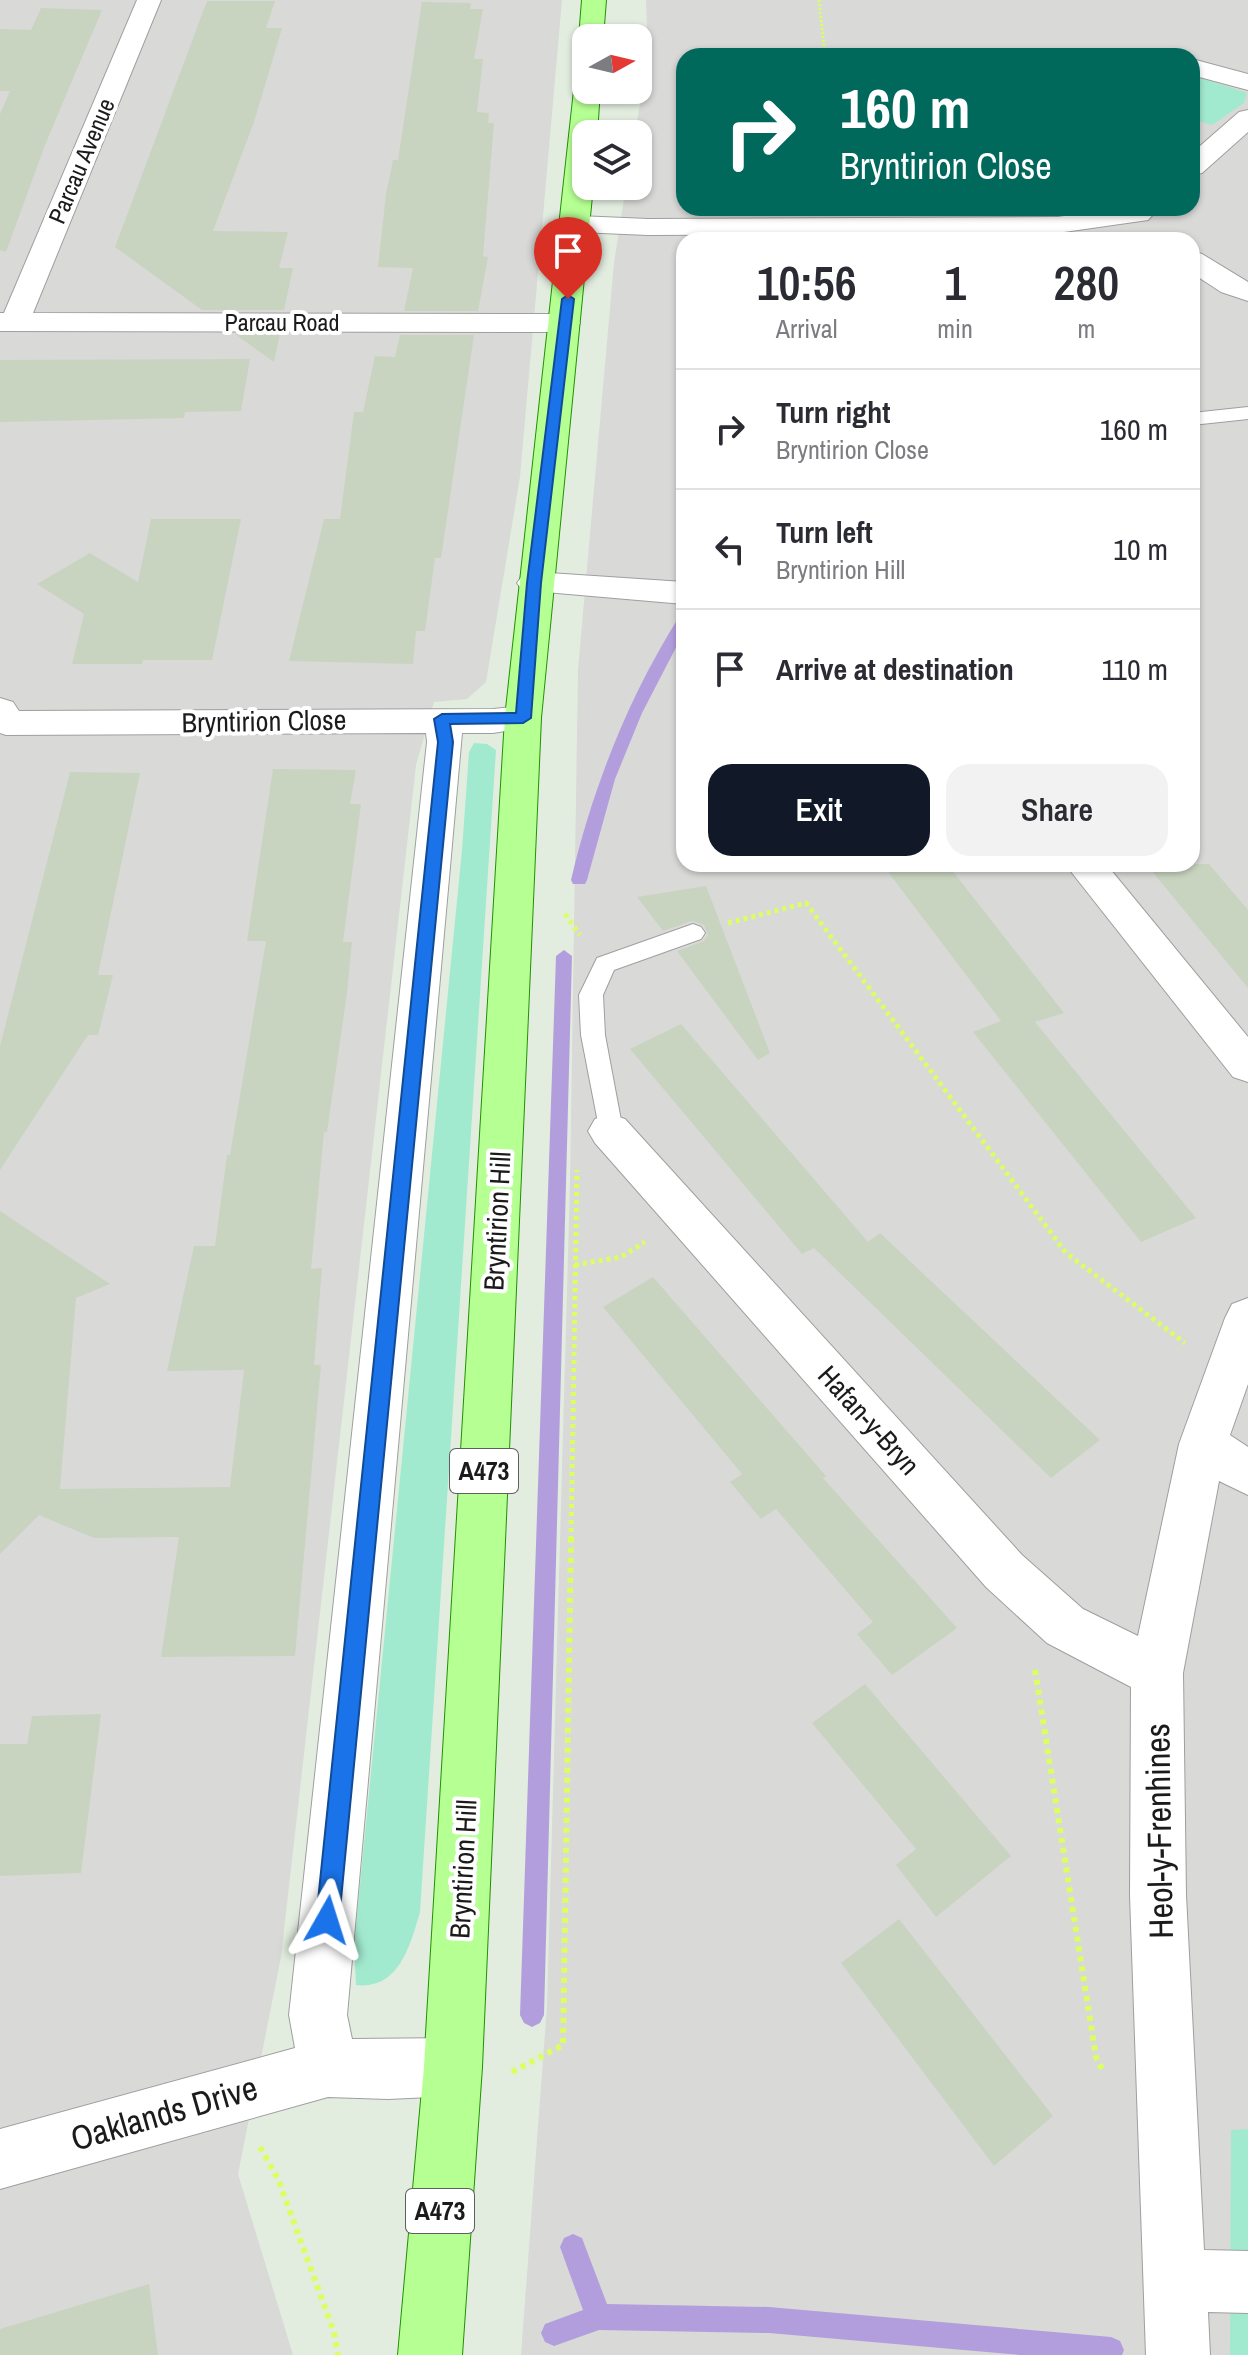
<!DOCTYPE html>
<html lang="en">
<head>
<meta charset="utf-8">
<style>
  :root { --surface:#fff; --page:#f2f2f3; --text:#2b2b33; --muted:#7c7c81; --line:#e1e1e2; --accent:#111827 }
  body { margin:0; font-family:"Archivo Narrow",sans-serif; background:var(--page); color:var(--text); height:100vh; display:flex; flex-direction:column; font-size:30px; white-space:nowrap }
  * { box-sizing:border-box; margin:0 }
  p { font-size:26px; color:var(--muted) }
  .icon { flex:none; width:44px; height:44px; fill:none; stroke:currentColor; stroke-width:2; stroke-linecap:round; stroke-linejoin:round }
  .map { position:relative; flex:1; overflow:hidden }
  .panel { position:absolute; left:676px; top:232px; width:524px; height:640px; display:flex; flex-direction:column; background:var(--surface); border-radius:24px; box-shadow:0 2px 6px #0004 }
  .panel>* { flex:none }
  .banner { position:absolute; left:676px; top:48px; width:524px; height:168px; border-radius:24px; box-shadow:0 2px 6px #0004; background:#00695c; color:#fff; overflow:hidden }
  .needle { width:52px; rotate:82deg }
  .controls { position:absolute; left:572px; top:24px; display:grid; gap:16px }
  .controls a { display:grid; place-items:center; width:80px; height:80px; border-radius:16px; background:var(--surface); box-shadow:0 2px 6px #0004; font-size:40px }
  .pin { position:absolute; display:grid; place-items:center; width:68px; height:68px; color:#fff; margin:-82px -34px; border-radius:50% 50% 50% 0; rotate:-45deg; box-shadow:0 0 8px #0007 }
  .pin .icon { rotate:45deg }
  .me { position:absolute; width:88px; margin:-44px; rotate:6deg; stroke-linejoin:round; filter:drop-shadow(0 0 6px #0008) }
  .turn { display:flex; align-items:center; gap:28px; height:168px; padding:0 32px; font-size:36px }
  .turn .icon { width:104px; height:104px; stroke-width:2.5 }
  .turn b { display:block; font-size:56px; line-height:68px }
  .eta { display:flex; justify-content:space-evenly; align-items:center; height:136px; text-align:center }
  .eta b { font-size:48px; font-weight:600; line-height:56px }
  .button { display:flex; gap:16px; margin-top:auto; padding:16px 32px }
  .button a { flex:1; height:92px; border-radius:24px; background:var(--accent); color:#fff; font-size:32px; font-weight:600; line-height:92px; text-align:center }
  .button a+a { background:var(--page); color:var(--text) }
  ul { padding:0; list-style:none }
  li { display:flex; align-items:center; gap:24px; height:120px; padding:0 32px; border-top:2px solid var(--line) }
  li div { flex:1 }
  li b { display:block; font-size:30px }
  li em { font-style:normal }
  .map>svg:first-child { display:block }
  .residential { fill:#d9d9d8; fill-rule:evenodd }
  .grass { fill:#a2eacf }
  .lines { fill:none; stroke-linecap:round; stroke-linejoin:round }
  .stream { fill:#b39edd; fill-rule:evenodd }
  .building { fill:#c9d4c0 }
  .lane-casing { stroke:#9f9f9f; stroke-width:2 }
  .street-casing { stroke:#9f9f9f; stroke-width:2 }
  .primary-casing { stroke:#1f9200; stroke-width:2 }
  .path-far2 { stroke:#dbfe60; stroke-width:3; stroke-dasharray:2 2; stroke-linecap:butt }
  .path-far1 { stroke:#dbfe60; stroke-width:5; stroke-dasharray:4 4; stroke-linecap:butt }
  .path { stroke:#dbfe60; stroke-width:6; stroke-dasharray:5 5; stroke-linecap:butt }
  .lane { fill:#fff; fill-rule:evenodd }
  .street { fill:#fff; fill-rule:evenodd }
  .primary { fill:#b5ff93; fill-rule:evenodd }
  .route { fill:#1a73e8; stroke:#114b97; stroke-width:2 }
  .labels { text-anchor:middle; stroke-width:8; stroke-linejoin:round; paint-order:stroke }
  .far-street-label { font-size:24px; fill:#1b1b1b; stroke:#fff }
  .shield { fill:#fff; stroke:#5f5f5f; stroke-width:2 }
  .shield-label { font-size:26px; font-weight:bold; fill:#1b1b1b }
  .street-label { font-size:28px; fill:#1b1b1b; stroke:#fff }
  .near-street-label { font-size:34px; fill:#1b1b1b; stroke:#fff }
</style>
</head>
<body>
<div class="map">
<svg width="1248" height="2355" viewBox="0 0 1248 2355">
  <rect width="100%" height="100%" fill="#e2ede0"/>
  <path class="residential" d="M0 0H562L520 477 486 682 467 699 434 702 416 765 281 1957 238 2174 293 2355H0Z
    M646 0H1248V2355H521L547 2006 570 1183 578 670 614 263 626 186H638V134H635L648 55ZM684 56H1192V208H684ZM684 240H1192V864H684Z"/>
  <path class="grass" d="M1192 75 1247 93 1244 103 1212 125 1192 119Z
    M474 743 487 744 496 750 420 1912C410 1946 399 1990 356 1985L354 1945 462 850 469 752Z
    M1248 2129V2355H1230L1231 2130Z"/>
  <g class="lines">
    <path class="stream" d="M684 616V632L642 713 615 779 587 880 585 884H573L571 880C593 787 628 698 679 617Z
      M564 950 572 956 544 2015 540 2023 532 2027 524 2023 520 2015 556 956Z
      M573 2234 582 2238 607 2304 769 2307 1111 2337 1120 2341 1124 2350 1122 2355H1020L769 2333 599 2330 554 2346 545 2342 541 2333 545 2324 583 2310 560 2247 564 2238Z"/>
  </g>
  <path class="building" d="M207 1H275L266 28H282L254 122 213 231 288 232 279 268H293L284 310H202L115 247Z
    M422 2 471 3 470 9H483L474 59H483L477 112 489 113 488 123H494L483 256 488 257 478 311H404L413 268 378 267 386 194 393 160H398Z
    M41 8 102 10 45 145 6 252 0 250V114L10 91H0V29L31 30Z
    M235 334H280L274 362Z
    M400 335H474L441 558H435L425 631H416L413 664 289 661 324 519H340L354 412H363L375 356 395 357Z
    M250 359 241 411 185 412 184 418 0 422V360Z
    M151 519H241L212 660H143L142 664H72L84 614 37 584 90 553 138 582Z
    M273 769 356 770 350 804H361L343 942H352L347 993 327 1132H324L311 1269 322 1268 314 1365H321L295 1656 161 1657 179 1537 94 1538 39 1515 0 1554V1211L110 1284 76 1298 60 1489 230 1487 244 1370 167 1371 194 1246H215L227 1155H230L266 941H247Z
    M70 772 140 773 98 975H113L98 1035H88L0 1170V1046Z
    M882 864H947L1064 1013 1035 1022 1196 1218 1141 1242 973 1032 1001 1021Z
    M1146 864H1209L1248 910V988Z
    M706 886 770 1053 758 1060 677 951 704 941 708 935 704 925 692 921 663 931 637 897Z
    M681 1024 868 1242 880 1233 1100 1440 1051 1478 814 1248 802 1254 630 1049Z
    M653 1277 826 1476 823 1478 957 1628 892 1675 857 1634 873 1622 776 1509 761 1519 730 1482 742 1474 603 1307Z
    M865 1684 1011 1856 936 1917 896 1865 916 1849 812 1723Z
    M101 1714 81 1873 0 1876V1744H27L32 1716Z
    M899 1919 1053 2116 994 2166 841 1963Z
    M149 2284 158 2355H0V2329Z"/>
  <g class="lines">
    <g class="lane-casing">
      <path id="lane" d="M1248 407V419L1192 425V413Z
        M693 924 701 927 705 933 701 939 614 970 603 995 605 1035 623 1131 619 1138 610 1141 601 1138 581 1035 579 995 597 958Z"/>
    </g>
    <g class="street-casing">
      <path id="street" d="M137 0H161L33 313 565 314 575 317 580 323 575 329 565 332 0 331V313H4Z
        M1192 59 1248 74V90L1192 75Z
        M1248 110V132L1202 173 1192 175V153L1239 112Z
        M1121 208H1159L1148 220 1057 233 648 235 578 232 568 230 564 224 568 218 578 216 648 219 1057 217Z
        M1192 251 1202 254 1248 282V301L1221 292 1192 273Z
        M534 572 684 582V604L522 590 517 583 522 576Z
        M0 698 13 702 19 711 493 709 523 706 536 710 541 718 536 726 493 733H462L347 2015 352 2039 453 2038 474 2046 482 2067 474 2088 453 2096 388 2099 328 2097 0 2189V2129L295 2048 289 2015 427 742 426 733 6 735 0 733Z
        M1065 864H1106L1248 1037V1082L1233 1077Z
        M610 1114 625 1119 1022 1555 1083 1609 1138 1636 1179 1444 1225 1318 1232 1304 1248 1298V1384L1230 1435 1248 1447V1495L1219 1481 1183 1673 1186 1895 1204 2250 1248 2251V2313L1208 2312 1210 2355H1146L1130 1895 1131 1687 1047 1643 986 1587 595 1143 588 1131 595 1119Z"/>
    </g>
    <g class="primary-casing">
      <path id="primary" d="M582 0H606L603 38H586V44L579 38Z
        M586 83V90H600L597 134H586V186H593L541 718 482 2067 462 2355H398L424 2067 505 718 574 90 578 85Z"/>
    </g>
    <path class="path-far2" d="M819 0 825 56"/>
    <path class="path-far1" d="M565 914 580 935
      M728 923 806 903 1066 1253 1185 1343
      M575 1265 621 1257 645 1242
      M571 1540 577 1170"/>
    <path class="path" d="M1035 1670 1096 2057 1104 2073
      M512 2072 563 2045 571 1538
      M260 2147 278 2179 334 2332 338 2355"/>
    <use href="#lane" class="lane"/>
    <use href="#street" class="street"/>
    <use href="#primary" class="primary"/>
  </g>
  <path class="route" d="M568 295 574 299 541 583 531 718 523 723 450 724 453 742 339 1920 336 1928 327 1931 319 1928 316 1920 438 742 434 719 442 714 516 713 527 583 562 299Z"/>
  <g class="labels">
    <g class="far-street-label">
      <text transform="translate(82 161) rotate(-67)" y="8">Parcau Avenue</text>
      <text x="282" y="331">Parcau Road</text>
    </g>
    <g class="shield">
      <rect x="450" y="1449" width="68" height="44" rx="6"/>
      <rect x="406" y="2189" width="68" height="44" rx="6"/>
    </g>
    <g class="shield-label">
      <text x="484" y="1480">A473</text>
      <text x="440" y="2220">A473</text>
    </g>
    <g class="street-label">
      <text transform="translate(264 721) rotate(-1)" y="10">Bryntirion Close</text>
      <text transform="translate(497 1221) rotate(-87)" y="10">Bryntirion Hill</text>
      <text transform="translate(869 1420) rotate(48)" y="10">Hafan-y-Bryn</text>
      <text transform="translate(463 1869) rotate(-87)" y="10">Bryntirion Hill</text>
    </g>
    <g class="near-street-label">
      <text transform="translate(1159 1831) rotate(-91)" y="12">Heol-y-Frenhines</text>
      <text transform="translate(164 2113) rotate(-16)" y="12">Oaklands Drive</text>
    </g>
  </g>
</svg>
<div class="controls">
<a><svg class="needle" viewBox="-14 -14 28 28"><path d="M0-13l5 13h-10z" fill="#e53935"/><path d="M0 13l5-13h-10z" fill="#7c7c81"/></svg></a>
<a><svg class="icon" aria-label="layers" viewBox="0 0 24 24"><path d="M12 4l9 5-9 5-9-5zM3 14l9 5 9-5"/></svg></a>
</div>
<div class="pin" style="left:568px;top:299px;background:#d93025"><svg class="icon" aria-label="arrive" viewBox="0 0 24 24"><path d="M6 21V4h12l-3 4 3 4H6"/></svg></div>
<svg class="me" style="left:327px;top:1920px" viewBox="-20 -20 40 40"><path d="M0-17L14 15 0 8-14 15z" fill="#1a73e8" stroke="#fff" stroke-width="4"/></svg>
<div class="banner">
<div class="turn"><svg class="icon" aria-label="right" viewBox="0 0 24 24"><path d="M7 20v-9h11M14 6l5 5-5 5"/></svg><div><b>160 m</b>Bryntirion Close</div></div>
</div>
<section class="panel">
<div class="eta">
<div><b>10:56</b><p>Arrival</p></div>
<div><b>1</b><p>min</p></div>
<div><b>280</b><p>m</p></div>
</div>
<ul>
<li><svg class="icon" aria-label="right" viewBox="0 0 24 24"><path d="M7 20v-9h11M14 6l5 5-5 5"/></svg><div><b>Turn right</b><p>Bryntirion Close</p></div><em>160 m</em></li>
<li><svg class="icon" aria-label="left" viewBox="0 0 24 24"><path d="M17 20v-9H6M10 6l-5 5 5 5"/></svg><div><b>Turn left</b><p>Bryntirion Hill</p></div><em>10 m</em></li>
<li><svg class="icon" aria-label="arrive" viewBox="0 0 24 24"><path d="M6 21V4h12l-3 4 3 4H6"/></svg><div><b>Arrive at destination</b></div><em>110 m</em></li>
</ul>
<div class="button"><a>Exit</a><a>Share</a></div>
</section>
</div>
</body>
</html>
